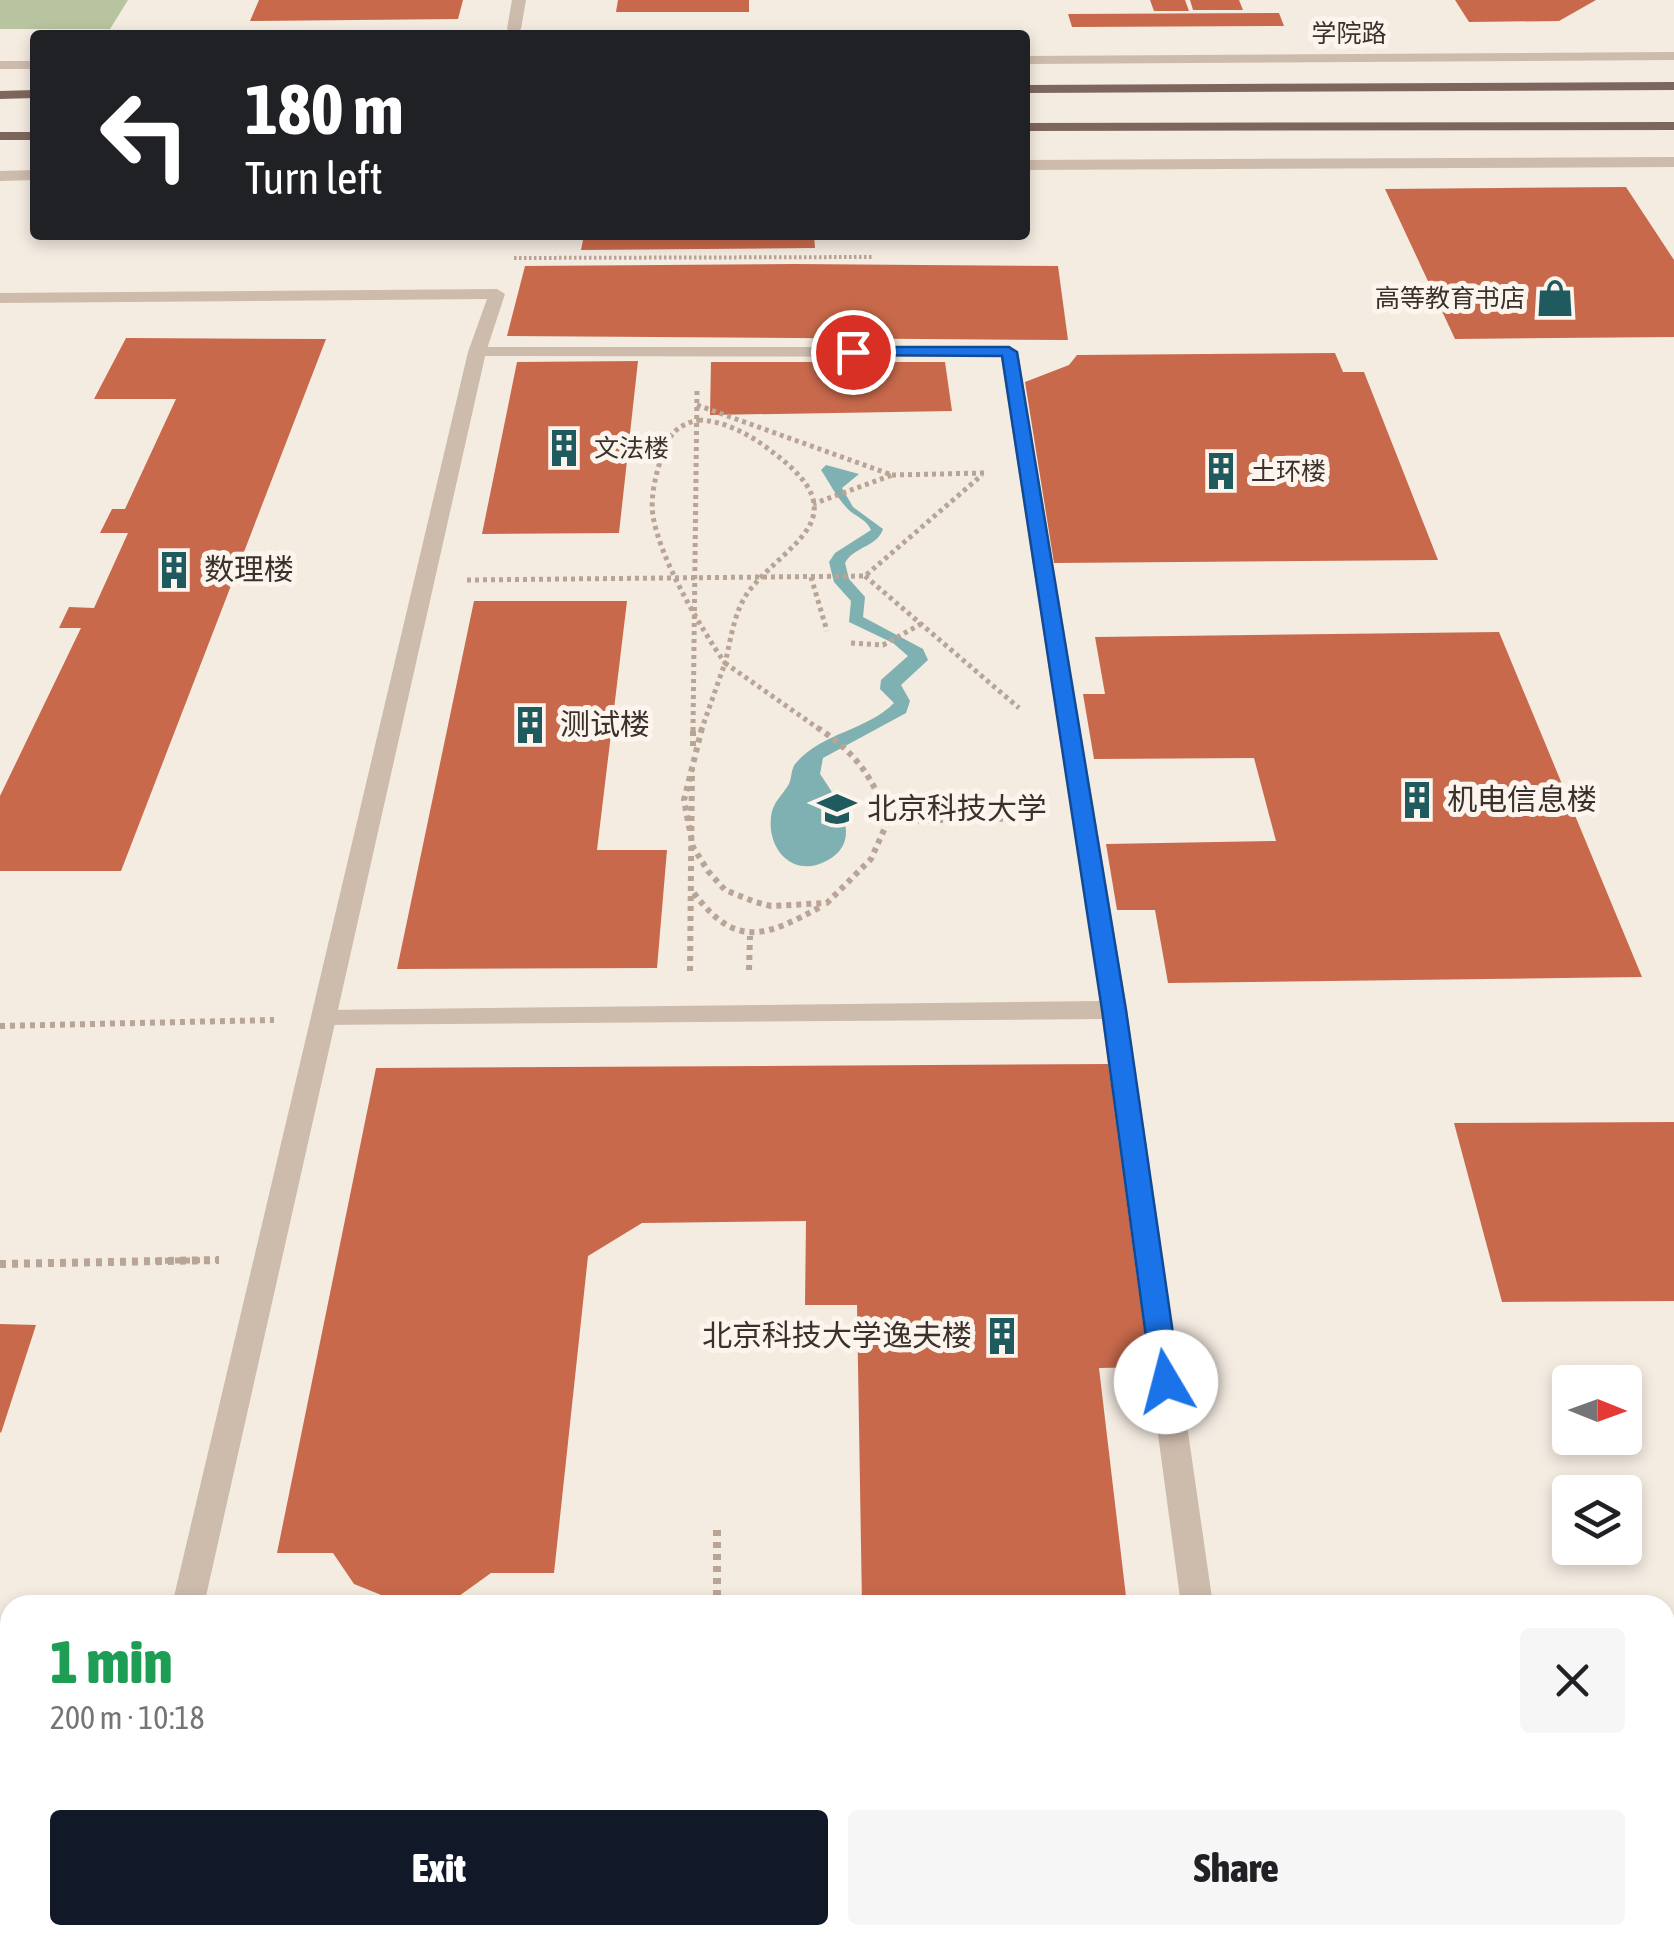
<!DOCTYPE html>
<html lang="en">
<head>
<meta charset="utf-8">
<style>
  :root { --surface:#fff; --page:#f6f6f6; --text:#202124; --muted:#757577; --accent:#111827 }
  body { margin:0; font-family:"Asap Condensed","Noto Sans SC",sans-serif; background:var(--page); color:var(--text); height:100vh; display:flex; flex-direction:column; font-size:38px; white-space:nowrap }
  * { box-sizing:border-box; margin:0 }
  p { font-size:32px; color:var(--muted) }
  .icon { flex:none; width:55px; height:55px; fill:none; stroke:currentColor; stroke-width:2; stroke-linecap:round; stroke-linejoin:round }
  .map { position:relative; flex:1; overflow:hidden }
  .sheet { position:absolute; left:0px; top:1595px; width:1675px; height:350px; display:flex; flex-direction:column; background:var(--surface); border-radius:30px 30px 0 0; box-shadow:0 5px 15px #0003 }
  .sheet>* { flex:none }
  .guide { position:absolute; left:30px; top:30px; width:1000px; height:210px; border-radius:10px; box-shadow:0 5px 15px #0003; background:#202124; color:#fff; overflow:hidden }
  .needle { width:65px; rotate:91deg }
  .fabs { position:absolute; left:1552px; top:1365px; display:grid; gap:20px }
  .fabs a { display:grid; place-items:center; width:90px; height:90px; border-radius:10px; background:var(--surface); box-shadow:0 5px 15px #0003; font-size:50px }
  .pin { position:absolute; display:grid; place-items:center; width:85px; height:85px; color:#fff; margin:-42px; border:5px solid #fff; border-radius:50%; box-shadow:0 2px 10px #0007 }
  .me { position:absolute; width:110px; margin:-55px; rotate:352deg; stroke-linejoin:round; filter:drop-shadow(0 0 8px #0008) }
  .turn { display:flex; align-items:center; gap:35px; height:210px; padding:0 50px; font-size:45px }
  .turn .icon { width:130px; height:130px; stroke-width:2.5 }
  .turn b { display:block; font-size:70px; line-height:85px }
  .round { display:grid; place-items:center; flex:none; width:105px; height:105px; border-radius:10px; background:var(--page) }
  .headline { display:flex; align-items:center; justify-content:space-between; height:170px; padding:0 50px }
  h1 { font-size:60px; font-weight:800; line-height:75px; color:#1e9e55 }
  .action { display:flex; gap:20px; margin-top:auto; padding:20px 50px }
  .action a { flex:1; height:115px; border-radius:10px; background:var(--accent); color:#fff; font-size:40px; font-weight:800; line-height:115px; text-align:center }
  .action a+a { background:var(--page); color:var(--text) }
  .map>svg:first-child { display:block }
  .green { fill:#b8c4a0 }
  .water { fill:#7fb0b2 }
  .building { fill:#c8694b }
  .lines { fill:none; stroke-linecap:round; stroke-linejoin:round }
  .path-far3 { stroke:#b9a596; stroke-width:4; stroke-dasharray:2.5 2.5; stroke-linecap:butt }
  .path-far2 { stroke:#b9a596; stroke-width:5; stroke-dasharray:4 4; stroke-linecap:butt }
  .path-far1 { stroke:#b9a596; stroke-width:6; stroke-dasharray:5 5; stroke-linecap:butt }
  .path { stroke:#b9a596; stroke-width:8; stroke-dasharray:6 6; stroke-linecap:butt }
  .service { fill:#cdbbac; fill-rule:evenodd }
  .minor { fill:#cdbbac; fill-rule:evenodd }
  .primary { fill:#7d675c; fill-rule:evenodd }
  .route { fill:#1a73e8; stroke:#114b97; stroke-width:2.5 }
  .labels { text-anchor:middle; stroke-width:10; stroke-linejoin:round; paint-order:stroke }
  .far-street-label { font-size:25px; fill:#3b302b; stroke:#fbf5ee }
  .far-poi-label { font-size:25px; fill:#3b302b; stroke:#fbf5ee; text-anchor:start }
  .poi-label { font-size:30px; fill:#3b302b; stroke:#fbf5ee; text-anchor:start }
</style>
</head>
<body>
<div class="map">
<svg width="1674" height="1945" viewBox="0 0 1674 1945">
  <rect width="100%" height="100%" fill="#f4ebe1"/>
  <path class="green" d="M0 0H128L110 29H0Z"/>
  <path class="water" d="M826 465 859 474 842 488 853 507 883 529C877 547 853 547 845 563L849 579 865 597 863 617 923 649 928 660 901 685 910 701 906 713 823 758 820 774C836 797 865 840 828 860 796 879 767 852 771 817 772 803 782 796 789 784 792 777 791 768 796 763 821 733 868 730 894 703L880 689 881 680 908 656 893 643 849 622 851 601 834 582 829 562 835 553 871 530C865 517 854 517 846 507 836 496 829 482 821 470Z"/>
  <path class="building" d="M259 0H463L458 19 250 21Z
    M618 0H749V12H616Z
    M1150 0H1185L1189 11H1154Z
    M1190 0H1239L1243 10H1193Z
    M1455 0H1596L1559 21 1469 22Z
    M1279 13 1284 26 1072 27 1068 14Z
    M1626 187 1674 260V337L1455 339 1385 189Z
    M584 235H814L815 248 581 250Z
    M794 264 1058 266 1068 340 507 336 525 266Z
    M126 338 326 339 121 871H0V796L81 628H59L69 607 94 608 128 533H100L112 509H125L176 399H94Z
    M1335 353 1343 372H1364L1438 560 1054 563 1025 382 1069 365 1077 355Z
    M638 361 619 533 482 534 517 362Z
    M711 362H945L952 411 710 415Z
    M474 601H627L597 850H667L657 968 397 969Z
    M1499 632 1642 977 1168 983 1155 910H1117L1106 844 1276 841 1254 758 1094 759 1083 694H1105L1095 637Z
    M1109 1064 1151 1367 1099 1368 1127 1605H862L857 1305H805L806 1221 642 1223 588 1256 554 1573H491L459 1596 396 1601 354 1584 333 1553H277L376 1068Z
    M1674 1122V1301L1502 1302 1454 1123Z
    M0 1324 36 1325 1 1433 0 1432Z
    M697 1935H1134L1135 1945H697Z"/>
  <g class="lines">
    <path class="path-far3" d="M514 258 873 257"/>
    <path class="path-far2" d="M697 405 892 475 813 504
      M699 420C727 421 754 437 775 454 860 518 786 543 749 591 734 611 731 639 725 663 700 627 660 559 653 516 650 496 656 474 662 455 668 435 678 424 699 420Z
      M892 475 985 473
      M865 576 1019 708
      M811 577 827 631
      M467 580 865 576 982 475
      M851 643 883 645 921 624
      M725 663 822 731
      M693 731 697 388
      M701 731 725 663"/>
    <path class="path-far1" d="M702 728 684 800 693 847 708 871 725 890 755 902 771 906 827 903 871 859 888 821C874 778 856 753 818 728
      M693 746V728
      M888 821 1037 818
      M694 893C736 950 767 936 822 906
      M749 970 750 936
      M690 971 692 768
      M0 1026 274 1020
      M145 1261 219 1260"/>
    <path class="path" d="M0 1264 219 1260
      M717 1530V1605"/>
    <path class="service" d="M1674 52V60L1025 64V56Z
      M0 61H35V69H0Z
      M1674 157V167L1025 170V160Z
      M35 170V180L0 181V171Z
      M477 347H1009L1018 352 1127 1010 1213 1605H1181L1102 1019 316 1025 312 1019 316 1013 325 1010 1100 1001 1001 357 471 356 468 352Z
      M1226 1935H1262L1263 1945H1227Z"/>
    <path class="minor" d="M512 0H526L521 29 514 33 507 29Z
      M497 289 505 294 486 352 204 1605H172L468 352 487 299 0 303V293Z
      M92 1935H128L126 1945H90Z"/>
    <path class="primary" d="M1674 82V90L1025 93V85Z
      M35 90V98L0 99V91Z
      M1674 122V130L1025 131V123Z
      M0 132H35V140H0Z"/>
  </g>
  <path class="route" d="M853 347H1009L1017 352 1126 1010 1180 1382 1176 1390 1166 1393 1156 1390 1152 1382 1102 1010 1002 356 847 355 845 352Z"/>
  <defs>
    <g id="shop-bare" transform="scale(3)"><path d="M-5-2.5h2.3a2.7 3.5 0 0 1 5.4 0H5L5.5 6h-11ZM-1.5-2.5h3a1.5 2.3 0 0 0-3 0Z" fill="#1f5a5e" stroke="#fbf5ee" stroke-width="2.5" paint-order="stroke"/></g>
    <g id="building-bare" transform="scale(3)"><path d="M-4-6H4V6H1V3H-1V6H-4ZM-2.5-4.3h1.7v1.8h-1.7ZM.8-4.3h1.7v1.8H.8ZM-2.5-1h1.7V.8h-1.7ZM.8-1h1.7V.8H.8Z" fill="#1f5a5e" stroke="#fbf5ee" stroke-width="2.5" paint-order="stroke"/></g>
    <g id="university-bare" transform="scale(3)"><path d="M0-5L7-2L0 1L-7-2ZM-4 1L0 2.5L4 1V4Q0 6-4 4Z" fill="#1f5a5e" stroke="#fbf5ee" stroke-width="2.5" paint-order="stroke"/></g>
  </defs>
  <g fill-rule="evenodd">
    <use href="#shop-bare" x="1555" y="298"/>
    <use href="#building-bare" x="564" y="448"/>
    <use href="#building-bare" x="1221" y="471"/>
    <use href="#building-bare" x="174" y="570"/>
    <use href="#building-bare" x="530" y="725"/>
    <use href="#building-bare" x="1417" y="800"/>
    <use href="#university-bare" x="837" y="809"/>
    <use href="#building-bare" x="1002" y="1336"/>
  </g>
  <g class="labels">
    <g class="far-street-label">
      <text x="1349" y="42">学院路</text>
    </g>
    <g class="far-poi-label">
      <text x="1525" y="307" text-anchor="end">高等教育书店</text>
      <text x="594" y="457">文法楼</text>
      <text x="1251" y="480">土环楼</text>
    </g>
    <g class="poi-label">
      <text x="204" y="580">数理楼</text>
      <text x="560" y="735">测试楼</text>
      <text x="1447" y="810">机电信息楼</text>
      <text x="867" y="819">北京科技大学</text>
      <text x="972" y="1346" text-anchor="end">北京科技大学逸夫楼</text>
    </g>
  </g>
</svg>
<div class="fabs">
<a><svg class="needle" viewBox="-14 -14 28 28"><path d="M0-13l5 13h-10z" fill="#e53935"/><path d="M0 13l5-13h-10z" fill="#757577"/></svg></a>
<a><svg class="icon" aria-label="layers" viewBox="0 0 24 24"><path d="M12 4l9 5-9 5-9-5zM3 14l9 5 9-5"/></svg></a>
</div>
<div class="pin" style="left:853px;top:352px;background:#d93025"><svg class="icon" aria-label="arrive" viewBox="0 0 24 24"><path d="M6 21V4h12l-3 4 3 4H6"/></svg></div>
<svg class="me" style="left:1166px;top:1382px" viewBox="-20 -20 40 40"><circle r="19" fill="#fff"/><path d="M0-13L10 11 0 6-10 11z" fill="#1a73e8"/></svg>
<div class="guide">
<div class="turn"><svg class="icon" aria-label="left" viewBox="0 0 24 24"><path d="M17 20v-9H6M10 6l-5 5 5 5"/></svg><div><b>180 m</b>Turn left</div></div>
</div>
<section class="sheet">
<div class="headline"><div><h1>1 min</h1><p>200 m · 10:18</p></div><a class="round"><svg class="icon" aria-label="close" viewBox="0 0 24 24"><path d="M6 6l12 12M18 6L6 18"/></svg></a></div>
<div class="action"><a>Exit</a><a>Share</a></div>
</section>
</div>
</body>
</html>
